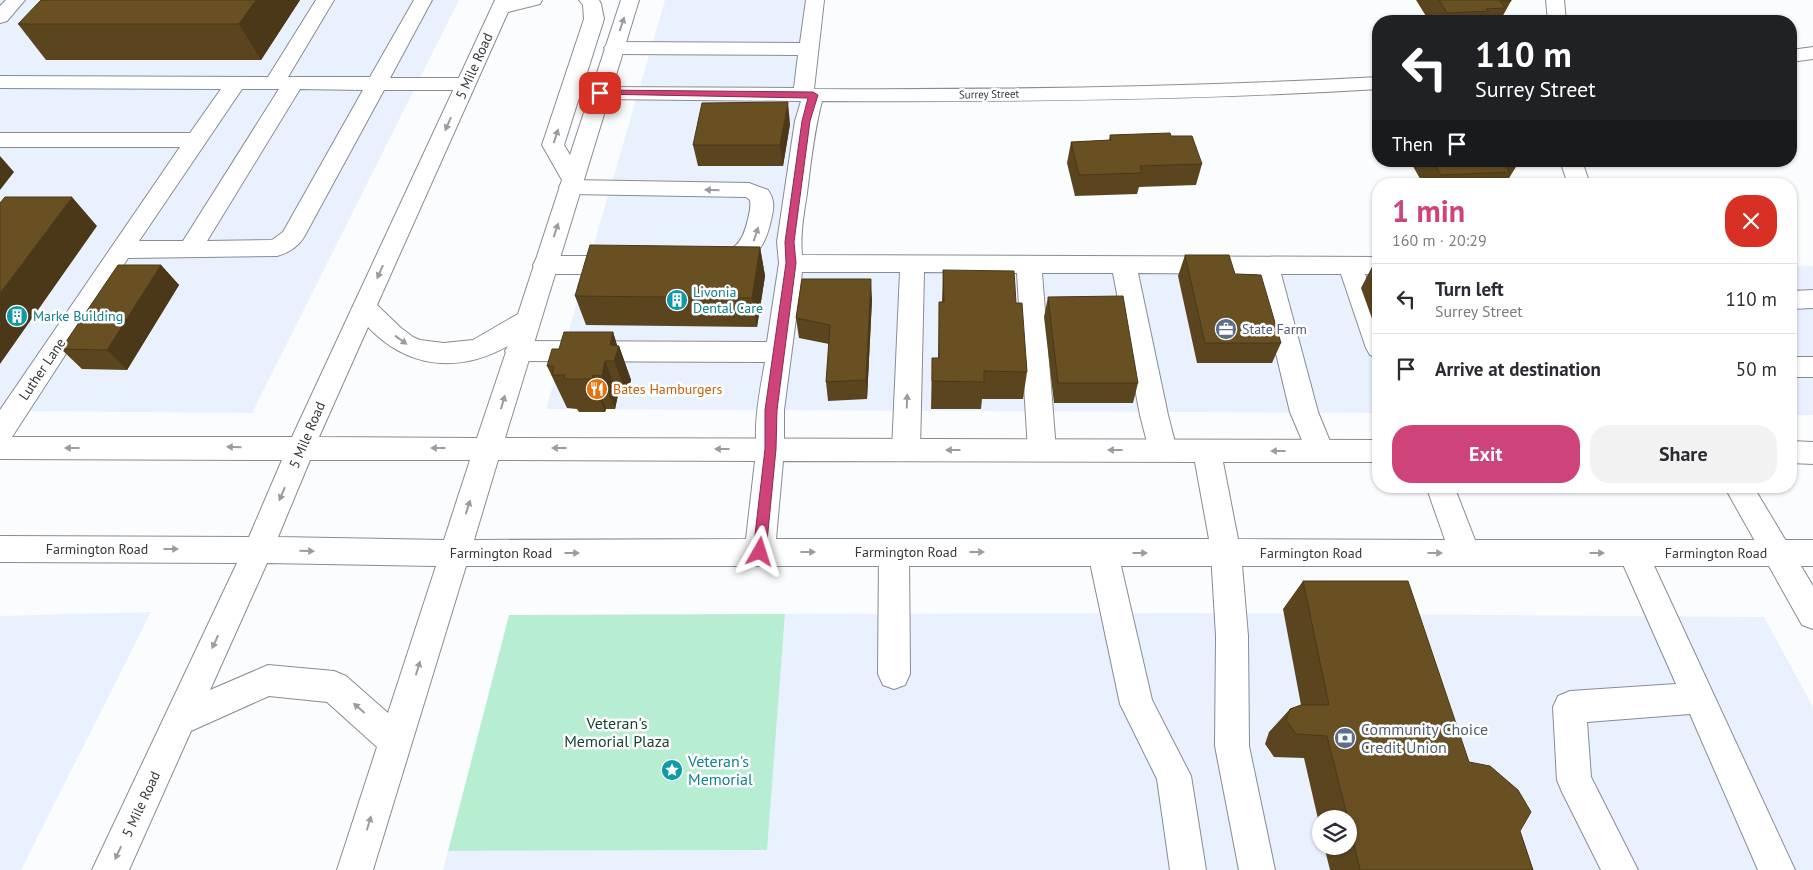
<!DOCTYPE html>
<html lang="en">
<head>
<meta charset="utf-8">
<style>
  :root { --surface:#fff; --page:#f2f2f3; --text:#2b2b33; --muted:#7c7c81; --line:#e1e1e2; --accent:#ce4379 }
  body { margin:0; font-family:"PT Sans",sans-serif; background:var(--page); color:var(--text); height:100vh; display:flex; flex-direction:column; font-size:19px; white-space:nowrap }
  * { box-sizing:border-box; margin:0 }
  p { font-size:16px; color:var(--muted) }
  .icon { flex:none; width:28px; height:28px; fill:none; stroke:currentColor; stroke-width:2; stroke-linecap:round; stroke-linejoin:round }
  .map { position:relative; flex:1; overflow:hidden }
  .side { position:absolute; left:1372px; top:178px; width:425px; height:315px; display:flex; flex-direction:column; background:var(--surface); border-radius:20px; box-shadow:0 1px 4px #0004 }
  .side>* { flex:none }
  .guide { position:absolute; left:1372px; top:15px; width:425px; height:152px; border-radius:20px; box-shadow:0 1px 4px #0004; background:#202124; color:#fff; overflow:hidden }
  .controls { position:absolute; left:1312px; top:810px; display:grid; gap:10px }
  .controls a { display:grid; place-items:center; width:45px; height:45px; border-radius:50%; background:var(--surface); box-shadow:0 1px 4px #0004; font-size:25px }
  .pin { position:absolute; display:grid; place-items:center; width:42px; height:42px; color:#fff; margin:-21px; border-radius:10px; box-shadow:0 2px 8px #0006 }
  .me { position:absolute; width:55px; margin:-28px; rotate:6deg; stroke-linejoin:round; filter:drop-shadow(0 0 4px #0008) }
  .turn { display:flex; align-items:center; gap:18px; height:105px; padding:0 20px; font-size:22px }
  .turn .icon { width:65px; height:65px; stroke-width:2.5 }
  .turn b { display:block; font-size:35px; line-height:42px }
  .then { display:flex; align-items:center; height:48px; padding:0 20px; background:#0003; gap:10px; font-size:19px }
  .round { display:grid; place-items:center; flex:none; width:52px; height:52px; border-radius:20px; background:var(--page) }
  .overview { display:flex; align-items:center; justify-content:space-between; height:85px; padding:0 20px }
  h1 { font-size:30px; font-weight:700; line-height:38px; color:var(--accent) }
  .button { display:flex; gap:10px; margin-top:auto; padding:10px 20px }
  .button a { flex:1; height:58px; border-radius:20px; background:var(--accent); color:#fff; font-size:20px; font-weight:700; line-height:58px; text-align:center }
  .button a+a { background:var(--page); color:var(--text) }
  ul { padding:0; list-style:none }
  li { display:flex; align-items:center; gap:15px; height:70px; padding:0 20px; border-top:1px solid var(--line) }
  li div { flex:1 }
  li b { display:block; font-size:19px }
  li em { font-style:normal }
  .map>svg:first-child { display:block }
  .built { fill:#eaf1fe; fill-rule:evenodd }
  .green { fill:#b7eed2 }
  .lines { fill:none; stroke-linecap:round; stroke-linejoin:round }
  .minor-casing { stroke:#878c94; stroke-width:2 }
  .major-casing { stroke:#878c94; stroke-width:2 }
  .minor { fill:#fff; fill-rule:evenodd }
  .major { fill:#fff; fill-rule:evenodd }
  .wall { fill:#5a451e }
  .shaded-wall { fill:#4a3818 }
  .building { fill:#695023; stroke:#4a3818 }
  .oneway { fill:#9a9c9d }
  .route { fill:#ce4379; stroke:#862c4f }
  .labels { text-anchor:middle; stroke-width:5; stroke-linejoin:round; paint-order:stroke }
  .far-street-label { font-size:11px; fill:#36383b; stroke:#fff }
  .street-label { font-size:14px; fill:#36383b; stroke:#fff }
  .culture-label { font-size:14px; fill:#0d838f; stroke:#fff; text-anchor:start }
  .service-label { font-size:14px; fill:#4e5e75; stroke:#fff; text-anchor:start }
  .food-label { font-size:14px; fill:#c56008; stroke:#fff; text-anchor:start }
  .near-park-label { font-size:16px; fill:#154330; stroke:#fff }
  .near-service-label { font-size:16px; fill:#4e5e75; stroke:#fff; text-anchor:start }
  .near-culture-label { font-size:16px; fill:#0d838f; stroke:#fff; text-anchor:start }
</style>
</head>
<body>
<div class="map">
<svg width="1813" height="870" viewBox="0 0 1813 870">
  <rect width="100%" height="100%" fill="#fbfcfe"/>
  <path class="built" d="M0 0H459L252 413 0 411Z
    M665 0H820L791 263 1379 265V413L546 409Z
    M1791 266H1813V415H1791Z
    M151 612 21 870H0V616Z
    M1185 613 1764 617 1813 707V870H443L448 851 766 850 785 614ZM1321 819H1349V846H1321Z"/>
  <path class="green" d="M785 614 767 850 448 851 509 615Z"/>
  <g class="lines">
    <g class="minor-casing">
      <path id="minor" d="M6 0H25L7 21 0 23V6Z
        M316 0H334L288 77H370L414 0H432L390 78H465L472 80 475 84 472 88 465 90H384L304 237C298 247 288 253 277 256L128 258 10 440 0 443V410L180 147H0V133H190L221 89 0 88V76L268 77ZM242 89H279L183 241H139ZM300 89 363 90 283 232 272 240 207 241Z
        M806 0H824L814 89C1003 90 1191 87 1379 77V89C1193 100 1008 102 822 101 814 131 811 162 807 193 804 213 800 234 802 255L1379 257V275L1365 274 1379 312V358L1370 355 1366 348 1341 274H1281L1318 412 1334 451 1330 459 1320 462 1310 459 1290 412 1257 274 1138 273 1168 415 1177 450 1173 458 1163 461 1153 458 1149 450 1140 415 1113 273H1042L1056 450 1052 458 1042 461 1032 458 1028 450 1017 273 924 272 920 450 916 458 906 461 896 458 892 450 900 272H802L784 410V449L780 457 770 460 760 457C750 437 761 385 765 362L518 361 509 358 505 351 509 344 518 341 767 342 779 263 777 242 795 121 801 101 600 99 593 97 590 93 593 89 600 87 794 88 798 55 614 54 607 52 604 48 607 44 614 42 800 43Z
        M1546 0H1564L1566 21H1548Z
        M1813 47V59L1791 62V50Z
        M1560 161H1582L1590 184H1568Z
        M570 180 749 183 768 190C775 200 774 208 771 220 766 244 756 261 731 268 723 270 717 272 709 269L705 263 709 257C734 250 742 246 748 219 750 212 751 206 750 200L746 197 570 194 562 192 559 187 562 182Z
        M545 256H622L631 259 634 265 631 271 622 274H545L536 271 533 265 536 259Z
        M1813 290V308L1791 309V291Z
        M1791 357H1813V377H1791Z
        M1724 486H1753L1813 586V629L1802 625Z
        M894 539 905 543 909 552 910 674 905 685 894 689 883 685 878 674 879 552 883 543Z
        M1103 540 1114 544 1118 553 1152 700 1191 776 1206 870H1170L1157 779 1120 704 1088 553 1092 544Z
        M1226 540 1237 544 1241 553 1248 636 1249 746 1275 870H1239L1215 746 1216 636 1211 553 1215 544Z
        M1633 540 1644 544 1795 870H1758L1690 714 1587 722 1591 777 1638 870H1601L1562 792 1557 780 1553 707 1558 696 1570 691 1676 684 1618 553 1622 544Z"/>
    </g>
    <g class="major-casing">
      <path id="major" d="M495 0H542L540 4 508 12 377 305 401 328 413 337 420 340 444 343 473 340 518 314 562 180 542 145 584 19 583 5 579 0H599L601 4 604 19 564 145 570 155 621 0H639L505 438 1379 440V462H1223L1238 539 1445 540 1426 486H1454L1475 540H1813V566H466L373 870H337L377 747 327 702 269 696 191 731 129 870H92L237 563 0 562V536L249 537 282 460 0 459V437H292ZM368 327C407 368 458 374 508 346L477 438 319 437ZM310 460H470L444 540 278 537ZM498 460 755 461 746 539 474 540ZM783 461 1195 462 1209 539H776ZM267 563 436 566 388 713 346 676 334 671 268 665 210 690Z
        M1791 441 1813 442V464L1791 463Z"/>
    </g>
    <use href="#minor" class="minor"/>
    <use href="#major" class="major"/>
  </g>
  <path class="wall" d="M300 0 261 60H46L18 24Z
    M1416 0H1511V1L1500 21H1429Z
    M790 124 783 166H698L693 145Z
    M1110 135 1171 136 1202 164 1196 185 1139 187 1137 194 1075 196 1067 163 1071 142 1109 140Z
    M1410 161H1519V162L1506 183 1423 184Z
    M760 247 765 276 757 327 586 325 575 296Z
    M1185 255 1235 274 1281 343 1272 363H1197L1178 276Z
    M1376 259H1379V338L1361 288Z
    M161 265 179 285 127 370 82 369 61 349Z
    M943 270 1016 303 1027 372 1023 399H982L981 409H931L932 358H938L939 302H942Z
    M1048 297 1138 383 1133 403H1054L1044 317Z
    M872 299 867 399 828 401 826 382 829 344 799 338 796 318Z
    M613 332 617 346H619L631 380 627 395H618L615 409H606L605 412H579L577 409 567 408 547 366 559 349Z
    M1303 581 1469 762 1520 831 1533 870H1330L1324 846H1349V819H1321V832L1304 758 1274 757 1265 744 1269 732 1290 709 1301 705 1283 609Z"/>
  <path class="shaded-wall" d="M256 0H300L261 60 239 24Z
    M788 102 790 124 783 166 780 145Z
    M0 156 14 172 0 190Z
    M72 197 97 226 0 364V293Z
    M760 247 765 276 757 327 752 298Z
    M161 265 179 285 127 370 107 350Z
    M871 279 872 299 867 399 866 380Z
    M613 332 618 348 619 346 631 380 627 395 614 361 610 345Z
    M605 361 618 395 615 409 602 376Z
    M593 375 606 409 605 412 592 379Z"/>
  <path class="building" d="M41 0H256L239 24H18Z
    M1439 0H1511V1H1500L1505 8 1486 9 1489 11 1447 13Z
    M788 102 780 145H693L702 103Z
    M1170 133 1171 136H1192L1202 164 1140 166 1142 173 1079 175 1071 142 1111 140 1110 135Z
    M1433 161H1519V162L1504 163 1510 172 1441 175Z
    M5 197H72L0 293V203Z
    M590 245 760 247 752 298 575 296Z
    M1185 255H1229L1235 274 1261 275 1281 343H1205Z
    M1376 259H1379V266Z
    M118 265H161L107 350 61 349Z
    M943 270 1014 271 1016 303H1022L1027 372 984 371V382L932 381V358H939V302H944Z
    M802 279H871L866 380 826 382 830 325 796 318Z
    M1123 296 1138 383H1058L1048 297Z
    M564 332H613L610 345 619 346 614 361H605L602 376 593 375 592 379H564L565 375H552L554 366H547L552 349H559Z
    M1303 581H1408L1469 762 1490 766 1518 790 1531 812 1520 831 1533 870H1360L1349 824V819H1348L1327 736 1296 734 1286 720 1290 709 1301 705H1329Z"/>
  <defs><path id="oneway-solid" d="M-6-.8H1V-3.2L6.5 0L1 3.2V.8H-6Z" transform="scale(1.25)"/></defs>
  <g class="oneway">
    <use href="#oneway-solid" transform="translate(622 24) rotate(-72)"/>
    <use href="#oneway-solid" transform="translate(448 124) rotate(114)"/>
    <use href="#oneway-solid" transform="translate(556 136) rotate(-72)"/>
    <use href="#oneway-solid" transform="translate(712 190) rotate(-179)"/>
    <use href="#oneway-solid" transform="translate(556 230) rotate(-72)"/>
    <use href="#oneway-solid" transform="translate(756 234) rotate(-72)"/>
    <use href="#oneway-solid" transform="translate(380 272) rotate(114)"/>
    <use href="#oneway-solid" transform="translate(401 340) rotate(36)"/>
    <use href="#oneway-solid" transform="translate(907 401) rotate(-88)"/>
    <use href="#oneway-solid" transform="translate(503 402) rotate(-74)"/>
    <use href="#oneway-solid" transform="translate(234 447) rotate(-179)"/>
    <use href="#oneway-solid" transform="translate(72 448) rotate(-180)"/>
    <use href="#oneway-solid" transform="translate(438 448) rotate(180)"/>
    <use href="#oneway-solid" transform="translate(559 448) rotate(-180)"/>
    <use href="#oneway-solid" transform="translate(722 449) rotate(-180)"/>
    <use href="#oneway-solid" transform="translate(953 450) rotate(-180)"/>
    <use href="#oneway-solid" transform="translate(1115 450) rotate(-180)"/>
    <use href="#oneway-solid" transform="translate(1278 451) rotate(-180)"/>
    <use href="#oneway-solid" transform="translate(282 494) rotate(113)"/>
    <use href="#oneway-solid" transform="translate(468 507) rotate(-72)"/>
    <use href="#oneway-solid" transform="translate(171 549)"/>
    <use href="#oneway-solid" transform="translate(307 551) rotate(1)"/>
    <use href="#oneway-solid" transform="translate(808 552)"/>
    <use href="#oneway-solid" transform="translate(977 552)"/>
    <use href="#oneway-solid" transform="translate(572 553)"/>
    <use href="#oneway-solid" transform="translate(1140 553)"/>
    <use href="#oneway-solid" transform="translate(1435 553)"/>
    <use href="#oneway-solid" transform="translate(1597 553)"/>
    <use href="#oneway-solid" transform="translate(215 642) rotate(115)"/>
    <use href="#oneway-solid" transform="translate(418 668) rotate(-73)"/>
    <use href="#oneway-solid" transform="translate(359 708) rotate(-139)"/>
    <use href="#oneway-solid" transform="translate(369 823) rotate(-73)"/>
    <use href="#oneway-solid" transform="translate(118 853) rotate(115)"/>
  </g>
  <path class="route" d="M600 90 813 92 818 95 810 121 794 242 796 263 777 410 776 449 766 552 764 556 760 557 755 556 753 552 765 449V410L786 263 785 242 802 121 808 98 597 94 596 93Z"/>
  <defs>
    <g id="building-disc" transform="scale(1.125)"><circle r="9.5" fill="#0f9aa8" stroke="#fff"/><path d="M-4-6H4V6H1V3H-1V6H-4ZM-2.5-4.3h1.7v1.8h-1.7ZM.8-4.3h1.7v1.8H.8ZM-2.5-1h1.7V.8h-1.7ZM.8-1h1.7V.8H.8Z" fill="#fff"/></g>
    <g id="office-disc" transform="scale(1.125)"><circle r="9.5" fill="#5c6f8a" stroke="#fff"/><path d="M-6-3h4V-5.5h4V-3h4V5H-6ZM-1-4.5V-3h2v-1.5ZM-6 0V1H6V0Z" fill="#fff"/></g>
    <g id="restaurant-disc" transform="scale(1.125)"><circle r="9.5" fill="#e8710a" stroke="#fff"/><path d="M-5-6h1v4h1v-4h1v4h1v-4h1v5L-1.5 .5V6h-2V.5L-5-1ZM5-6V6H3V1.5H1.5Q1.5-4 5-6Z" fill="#fff"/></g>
    <g id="bank-disc" transform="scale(1.125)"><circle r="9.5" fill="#5c6f8a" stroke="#fff"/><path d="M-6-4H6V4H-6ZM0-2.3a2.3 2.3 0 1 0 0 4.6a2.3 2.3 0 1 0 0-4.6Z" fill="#fff"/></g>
    <g id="sight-disc" transform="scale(1.125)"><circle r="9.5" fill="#0f9aa8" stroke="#fff"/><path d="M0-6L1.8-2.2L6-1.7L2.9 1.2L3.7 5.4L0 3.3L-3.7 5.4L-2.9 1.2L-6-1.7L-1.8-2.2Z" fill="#fff"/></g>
  </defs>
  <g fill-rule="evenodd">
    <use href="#building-disc" x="677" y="300"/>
    <use href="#building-disc" x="17" y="316"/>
    <use href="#office-disc" x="1226" y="329"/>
    <use href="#restaurant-disc" x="597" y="389"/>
    <use href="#bank-disc" x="1345" y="738"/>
    <use href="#sight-disc" x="672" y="770"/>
  </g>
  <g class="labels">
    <g class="far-street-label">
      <text transform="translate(989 94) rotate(-1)" y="4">Surrey Street</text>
    </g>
    <g class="street-label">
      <text transform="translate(474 66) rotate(-66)" y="5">5 Mile Road</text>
      <text transform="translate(42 369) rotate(-56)" y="5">Luther Lane</text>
      <text transform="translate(307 435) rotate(-67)" y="5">5 Mile Road</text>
      <text x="97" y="554">Farmington Road</text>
      <text x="906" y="557">Farmington Road</text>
      <text x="501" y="558">Farmington Road</text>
      <text x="1311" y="558">Farmington Road</text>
      <text x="1716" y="558">Farmington Road</text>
      <text transform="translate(141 804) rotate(-65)" y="5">5 Mile Road</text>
    </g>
    <g class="culture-label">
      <text x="693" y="297">Livonia<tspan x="693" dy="16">Dental Care</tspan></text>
      <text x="33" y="321">Marke Building</text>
    </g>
    <g class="service-label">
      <text x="1242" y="334">State Farm</text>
    </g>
    <g class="food-label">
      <text x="613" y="394">Bates Hamburgers</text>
    </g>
    <g class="near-park-label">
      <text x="617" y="729">Veteran's<tspan x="617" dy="18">Memorial Plaza</tspan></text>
    </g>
    <g class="near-service-label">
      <text x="1361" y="735">Community Choice<tspan x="1361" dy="18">Credit Union</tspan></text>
    </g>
    <g class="near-culture-label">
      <text x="688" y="767">Veteran's<tspan x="688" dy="18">Memorial</tspan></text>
    </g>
  </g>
</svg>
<div class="controls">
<a><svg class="icon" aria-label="layers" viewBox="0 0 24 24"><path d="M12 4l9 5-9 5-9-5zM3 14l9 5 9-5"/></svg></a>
</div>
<div class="pin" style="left:600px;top:93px;background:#d93025"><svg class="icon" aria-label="arrive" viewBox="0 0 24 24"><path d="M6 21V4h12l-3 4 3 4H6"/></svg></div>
<svg class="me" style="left:760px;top:552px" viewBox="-20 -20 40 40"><path d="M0-17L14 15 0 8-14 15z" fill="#ce4379" stroke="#fff" stroke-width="4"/></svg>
<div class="guide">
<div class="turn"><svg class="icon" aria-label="left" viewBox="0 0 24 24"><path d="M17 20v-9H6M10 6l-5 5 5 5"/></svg><div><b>110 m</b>Surrey Street</div></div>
<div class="then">Then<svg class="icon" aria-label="arrive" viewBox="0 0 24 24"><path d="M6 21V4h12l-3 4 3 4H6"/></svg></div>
</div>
<section class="side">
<div class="overview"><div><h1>1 min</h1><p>160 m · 20:29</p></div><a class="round" style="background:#d93025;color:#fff"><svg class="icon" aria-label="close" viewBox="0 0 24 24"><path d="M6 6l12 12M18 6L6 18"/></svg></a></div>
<ul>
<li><svg class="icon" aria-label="left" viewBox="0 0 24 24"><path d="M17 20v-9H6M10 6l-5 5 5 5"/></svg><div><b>Turn left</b><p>Surrey Street</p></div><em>110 m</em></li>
<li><svg class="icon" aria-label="arrive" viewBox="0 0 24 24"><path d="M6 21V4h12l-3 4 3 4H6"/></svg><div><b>Arrive at destination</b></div><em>50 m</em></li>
</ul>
<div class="button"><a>Exit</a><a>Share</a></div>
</section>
</div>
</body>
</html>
